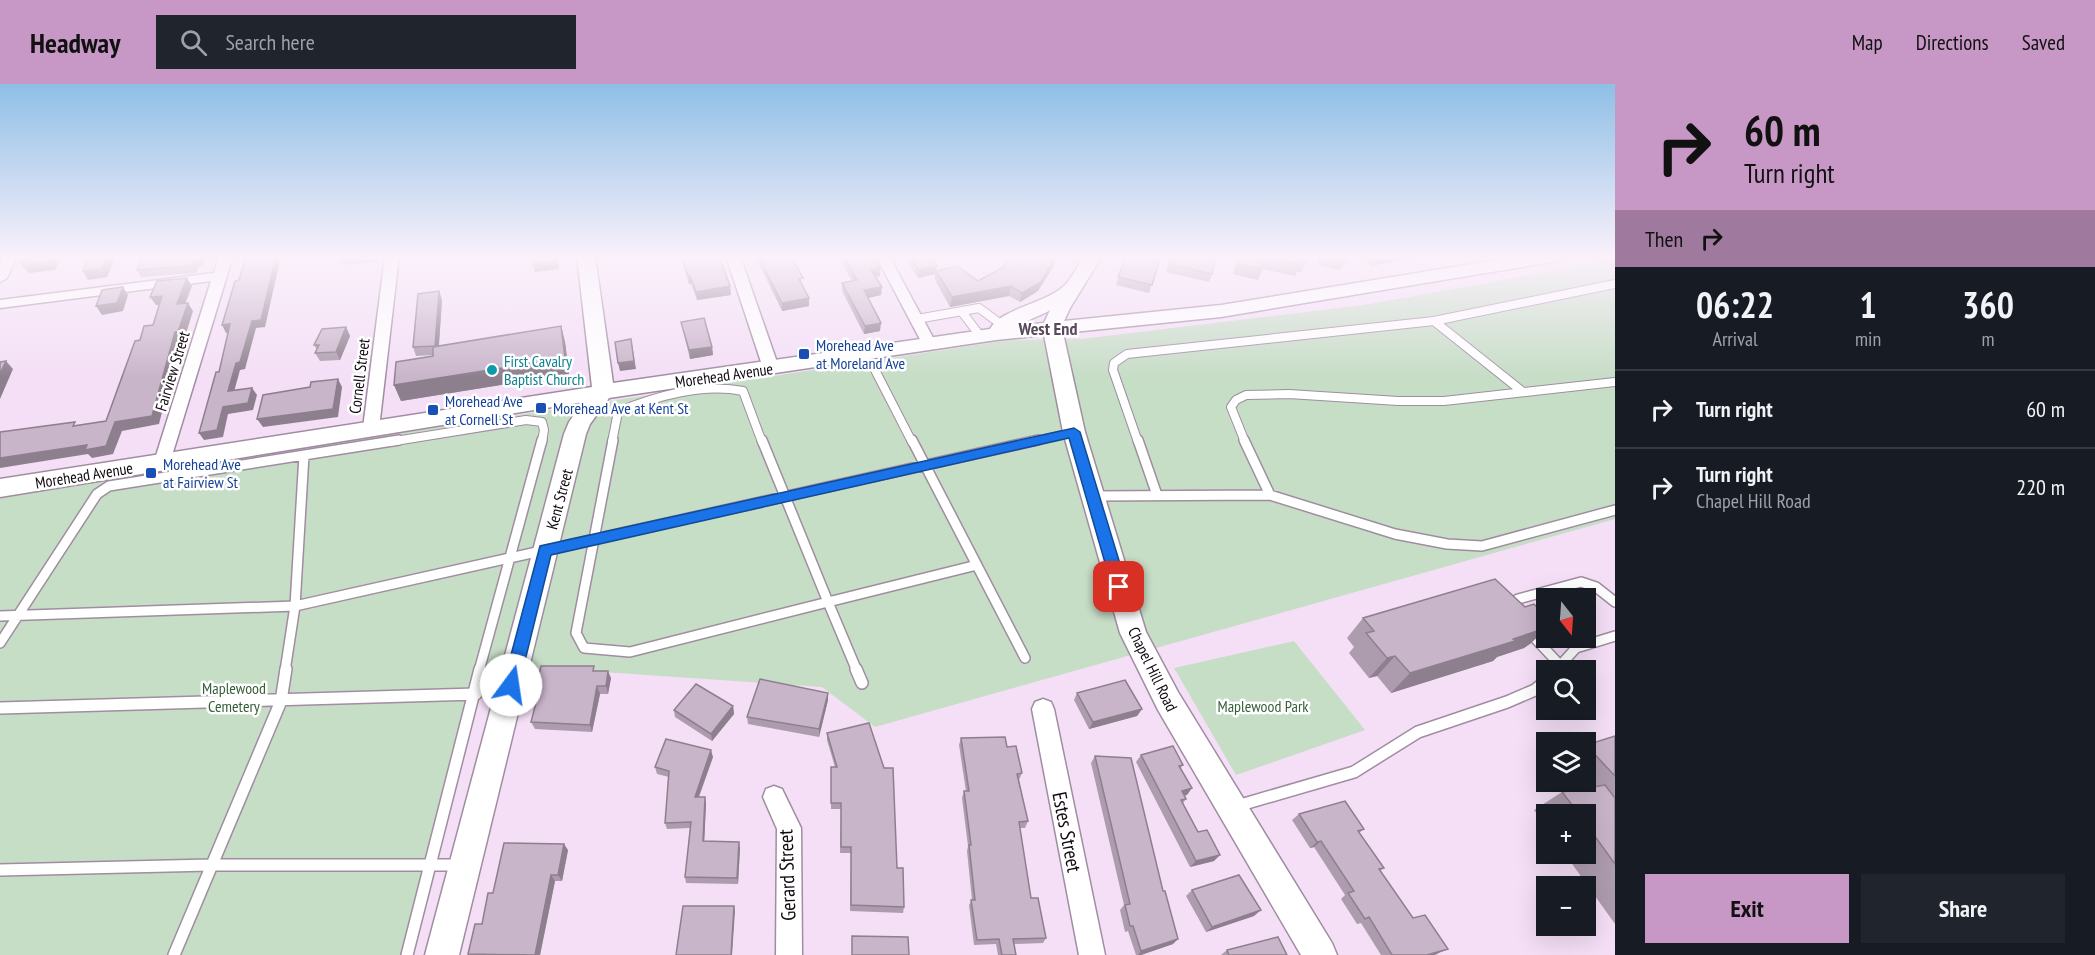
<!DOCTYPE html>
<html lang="en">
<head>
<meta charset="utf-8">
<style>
  :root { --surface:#171b24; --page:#20242c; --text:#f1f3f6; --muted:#9ea1a6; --line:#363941; --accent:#c798c6 }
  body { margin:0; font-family:"PT Sans Narrow",sans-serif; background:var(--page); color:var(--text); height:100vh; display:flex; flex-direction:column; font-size:22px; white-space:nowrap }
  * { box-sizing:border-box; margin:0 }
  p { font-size:20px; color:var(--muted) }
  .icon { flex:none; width:33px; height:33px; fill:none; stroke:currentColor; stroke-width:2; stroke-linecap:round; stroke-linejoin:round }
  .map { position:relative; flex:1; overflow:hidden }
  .details { display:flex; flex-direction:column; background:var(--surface); width:480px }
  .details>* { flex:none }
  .top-card { background:#c798c6; color:#111; overflow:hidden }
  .needle { width:39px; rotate:163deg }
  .tools { position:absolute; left:1536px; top:504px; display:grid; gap:12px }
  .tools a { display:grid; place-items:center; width:60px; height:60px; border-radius:0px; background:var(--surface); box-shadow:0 6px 24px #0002; font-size:30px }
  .pin { position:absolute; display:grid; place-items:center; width:51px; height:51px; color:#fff; margin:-26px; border-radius:12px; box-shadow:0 3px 9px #0006 }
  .me { position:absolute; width:66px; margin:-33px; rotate:14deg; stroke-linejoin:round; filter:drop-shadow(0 0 4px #0008) }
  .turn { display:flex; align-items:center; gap:21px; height:126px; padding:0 30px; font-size:27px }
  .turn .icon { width:78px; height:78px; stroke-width:2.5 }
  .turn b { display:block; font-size:42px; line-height:51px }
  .then { display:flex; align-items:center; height:57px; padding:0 30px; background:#0003; gap:12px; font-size:22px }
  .eta { display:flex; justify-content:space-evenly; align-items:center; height:102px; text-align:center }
  .eta b { font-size:36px; font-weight:600; line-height:42px }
  .cta { display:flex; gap:12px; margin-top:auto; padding:12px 30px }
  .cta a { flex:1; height:69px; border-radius:0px; background:var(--accent); color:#111; font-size:24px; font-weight:600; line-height:69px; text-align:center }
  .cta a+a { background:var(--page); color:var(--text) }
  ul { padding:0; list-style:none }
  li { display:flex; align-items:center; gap:18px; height:78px; padding:0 30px; border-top:2px solid var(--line) }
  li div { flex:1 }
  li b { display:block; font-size:22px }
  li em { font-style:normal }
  header { display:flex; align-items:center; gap:36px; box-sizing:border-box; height:84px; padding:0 30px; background:var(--accent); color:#111 }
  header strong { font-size:28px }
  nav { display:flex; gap:33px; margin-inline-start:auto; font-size:21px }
  .search { width:420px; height:54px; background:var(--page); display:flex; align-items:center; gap:15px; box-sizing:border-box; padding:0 21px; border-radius:0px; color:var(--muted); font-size:22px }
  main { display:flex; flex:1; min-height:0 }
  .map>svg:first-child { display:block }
  .green { fill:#c6ddc6 }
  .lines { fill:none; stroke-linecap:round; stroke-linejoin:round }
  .service-far2-casing { stroke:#a08da1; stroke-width:10 }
  .service-far1-casing { stroke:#a08da1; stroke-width:12 }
  .service-casing { stroke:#a08da1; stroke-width:14 }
  .minor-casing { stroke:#a08da1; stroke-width:3 }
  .tertiary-casing { stroke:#a08da1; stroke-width:3 }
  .service-far2 { stroke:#fff; stroke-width:8 }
  .service-far1 { stroke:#fff; stroke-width:9 }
  .service { stroke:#fff; stroke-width:11 }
  .minor { fill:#fff; fill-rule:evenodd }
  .tertiary { fill:#fff; fill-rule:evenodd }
  .wall { fill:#ad9cae }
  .shaded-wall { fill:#8d7f8d }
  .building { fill:#c9b5ca; stroke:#8d7f8d; stroke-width:1.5 }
  .route { fill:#1a73e8; stroke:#114b97; stroke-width:1.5 }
  .transit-dot { fill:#1a4fb4; stroke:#fff; stroke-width:2 }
  .culture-dot { fill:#0f9aa8; stroke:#fff; stroke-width:2 }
  .labels { text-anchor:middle; stroke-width:5; stroke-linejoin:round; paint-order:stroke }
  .transit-label { font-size:16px; fill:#164399; stroke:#fff; text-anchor:start }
  .culture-label { font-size:16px; fill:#0d838f; stroke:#fff; text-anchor:start }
  .street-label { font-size:16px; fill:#100910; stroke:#fff }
  .park-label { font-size:16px; fill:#365f38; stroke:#fff }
  .neighbourhood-label { font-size:18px; font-weight:bold; fill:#5a495c; stroke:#fff }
  .near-street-label { font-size:20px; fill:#100910; stroke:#fff }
</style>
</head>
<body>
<header>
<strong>Headway</strong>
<div class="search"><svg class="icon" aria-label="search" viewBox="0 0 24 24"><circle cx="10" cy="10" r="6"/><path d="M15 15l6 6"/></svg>Search here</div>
<nav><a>Map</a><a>Directions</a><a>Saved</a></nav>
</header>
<main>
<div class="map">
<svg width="1615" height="871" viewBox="0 0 1615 871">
  <rect width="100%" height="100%" fill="#f4dff6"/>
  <path class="green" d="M1615 176V435L875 643 822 603 486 580 407 871H0V410L1009 256 1081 255 1364 221Z
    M1294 557 1365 646 1236 691 1174 584Z"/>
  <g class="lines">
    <g class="service-far2-casing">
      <path id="service-far2" d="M962 228 981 253
        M917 235 979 224 1002 241
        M1434 237 1523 308
        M874 284 912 358
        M389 358 526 336 542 338 544 346 542 358
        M612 358 618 328C655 312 703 299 743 307L762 358
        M1031 358 1074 348
        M1138 358 1113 286 1114 279 1127 270 1434 237 1615 200
        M1245 358 1231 323 1236 316 1246 311 1289 310 1398 317H1444L1615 298"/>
    </g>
    <g class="service-far1-casing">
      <path id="service-far1" d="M613 356 576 549 584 564 630 568 828 518
        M762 356 828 518
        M912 356 1025 574
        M1138 356 1157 411
        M1244 356 1270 411
        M1095 412 1270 411 1395 450 1447 460 1482 462 1615 426
        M828 518 857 587
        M828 518 977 481
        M1509 521 1518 515 1581 498 1596 503 1615 518
        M0 532 295 522 1038 356
        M1529 548 1560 581
        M0 559 97 410 109 402 399 356
        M1556 586 1576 564 1615 552
        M285 587 295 522 304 371
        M479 587 542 356"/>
    </g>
    <g class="service-casing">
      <path id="service" d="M856 585 862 599
        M0 624 476 610
        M1237 722 1354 688 1418 648 1507 618 1535 606 1546 597
        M0 786 210 781H460
        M174 871 281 617 286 585
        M407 871 480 585"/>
    </g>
    <g class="minor-casing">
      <path id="minor" d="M4 172H17L7 194 0 198V180Z
        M219 172H233L170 378 168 382H156L154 378 211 197 0 224V216L214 189Z
        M385 172H399L379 344 377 348H365L363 344Z
        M726 172H740L779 284 776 287H766L763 284Z
        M876 172H889L937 261 935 264H925L923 261Z
        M1043 615 1051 618 1054 625 1105 871H1079L1032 625 1035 618Z
        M774 702 782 705 801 744 802 871H776L777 745 763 713 766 705Z"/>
    </g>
    <g class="tertiary-casing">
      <path id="tertiary" d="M577 172H595L613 299 990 245C1001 224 1049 219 1066 200 1073 192 1078 181 1084 172H1102L1070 224 1064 237 1221 221 1521 172H1566L1557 177 1221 233 1063 249 1085 348 1146 548 1178 608 1332 859 1337 871H1301L1158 626 1120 549 1063 348 1044 251 996 256 609 314 590 340 586 350 459 871H425L564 350 569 338 583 318 0 413V395L592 303ZM1050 226 1044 239 1016 242 1047 228Z"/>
    </g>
    <use href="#service-far2" class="service-far2"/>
    <use href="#service-far1" class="service-far1"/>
    <use href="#service" class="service"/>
    <use href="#minor" class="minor"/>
    <use href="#tertiary" class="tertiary"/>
  </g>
  <path class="wall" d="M143 172 203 182 198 183 196 189 141 193 137 186Z
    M341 172H378L376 178 344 181 340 174Z
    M680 172H719L730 202 731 211 697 216 691 200H689Z
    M755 172H791L803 203 809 222 782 227Z
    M838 172H871L880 184V192L876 193 881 211 868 214 880 247 864 250 842 207V199L852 197Z
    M1010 172H1057L1053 183 1038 207 1020 218 1009 212 950 223 935 196V190L918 194 909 181 910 173 936 187 978 197 1002 184Z
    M1126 172 1159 178 1149 209 1116 201Z
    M1170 172H1216L1212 190 1209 198 1166 188Z
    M1238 172H1307L1306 178 1301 188H1297L1295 192 1263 185 1258 196 1233 190Z
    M1319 172H1345V178L1340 186 1318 181Z
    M1360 172H1426L1371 182Z
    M439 207 442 216 439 262 561 242 565 258 569 290 401 317 394 301 433 272V271L416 272 413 263Z
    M681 238 712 263 713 271 690 275 683 246Z
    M346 243 350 252 340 276 320 277 315 269 317 266 314 261Z
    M1525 523 1546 533V554H1548L1544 555 1540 551 1524 564 1497 573 1493 577 1391 609 1377 592 1369 594 1349 569 1354 563 1347 554 1363 534Z
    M595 587 611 594 608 610H600L592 648 535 645 531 638 539 608 536 603Z
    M828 609V616L819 653 748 640 747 633Z
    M1077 609 1142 625 1137 632 1089 645 1074 616Z
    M733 622 734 630 712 657 675 633 674 626Z
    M827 649 897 784 904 823 903 829 850 827 851 769H840L841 725H831V683H835L827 656Z
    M1615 652V713H1614L1615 714V840L1565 770H1586V730H1546V743L1534 726 1562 708 1581 705 1574 698H1586V662Z
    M961 654 1007 663 1022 689 1019 696 1028 737 1025 744H1020L1031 814 1046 854 1043 859 1014 860 1016 871H998L996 860 974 861 969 821 972 816 967 767 968 762 962 714 964 707H966L959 661Z
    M1141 671 1183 681 1180 685 1187 711H1185L1186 715 1183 719 1214 777 1190 783 1136 678Z
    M1095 672 1173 860 1141 871H1136L1128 847 1125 848 1120 826 1124 821 1091 679Z
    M713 673 699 713 706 720 704 757 740 764 738 800 686 799 685 793 690 744 667 745 665 739 669 693 657 690 655 683Z
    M1299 730 1364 745 1359 749 1384 784 1380 787 1438 870 1434 871H1381L1361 839 1357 840 1341 815 1345 811 1314 763 1310 764 1292 736Z
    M568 766 562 797H555L540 871H468V870L482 840Z
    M1192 806 1254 832 1206 848 1186 812Z
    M1227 866 1287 871H1221Z"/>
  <path class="shaded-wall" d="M52 172H63L55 186 29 189 20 179Z
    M107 172H113L115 175 107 193 88 196 83 187Z
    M200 172H206L203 182 198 183 196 189 192 182 194 176Z
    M276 172H281L265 243 256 244 245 285 240 286 232 315 228 307 236 279Z
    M374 172H378L376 178Z
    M558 172 559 185 535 188 533 181Z
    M1053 172H1057L1053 183 1038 207 1020 218 1022 209Z
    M1382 172H1426L1371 182 1375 173Z
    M937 182 935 190 918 194 919 186Z
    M880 184V192L871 194V186Z
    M690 191 691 200H689L688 192Z
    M187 194 192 202 182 228 177 220Z
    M730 202 731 211 697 216 696 208Z
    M1011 202 1009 212 950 223 952 213Z
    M123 203 128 211 123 227 102 231 96 222Z
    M882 203 881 211 863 215 864 206Z
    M439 207 442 216 438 271 435 262Z
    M162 212 168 220 156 221 150 213Z
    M809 214V222L782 227V219Z
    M188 219 193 227 184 256 180 257 159 340 122 347 113 370 92 374 88 370 0 384V374L115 338 175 248Z
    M881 239 880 247 864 250 865 242Z
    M230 240 234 248 226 249 222 241Z
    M561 242 565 258 569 290 401 317 394 301Z
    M346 243 350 252 340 276 336 268Z
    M631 255 636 285 620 287 618 279Z
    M712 263 713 271 690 275 689 266Z
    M6 277 13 285 0 315V290Z
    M338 295 342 303 338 333 263 343 257 335Z
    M252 304 257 311 253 326 228 330 223 353 204 356 199 349 223 323Z
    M1546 542V545L1530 560 1524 564 1497 573 1493 577 1391 609 1410 589Z
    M1395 572 1377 592 1369 594 1387 574Z
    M608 587 611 594 608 610 606 602Z
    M597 602 600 610 592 648 590 641Z
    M828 609V616L819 653V645Z
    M733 622 734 630 712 657 711 650Z
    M1142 625 1137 632 1089 645 1093 638Z
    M711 666 713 673 696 720 695 713Z
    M1192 704 1187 711 1177 713 1182 707Z
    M705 713 706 720 704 763 703 757Z
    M1321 757 1314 763 1310 764 1317 758Z
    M739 758 740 764 738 800 737 794Z
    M564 760 568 766 562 797 558 791Z
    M1220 771 1214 777 1190 783 1196 777Z
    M551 791 555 797 540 871H535Z
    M734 822 735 827 732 871H731Z
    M1261 826 1254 832 1206 848 1212 843Z
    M1178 855 1173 860 1141 871H1138L1141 867Z
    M1448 865 1434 871H1427Z"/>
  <path class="building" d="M24 172H52L49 178 23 181 24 178 20 179Z
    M89 172H107L101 185 83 187Z
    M143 172H200L199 175 194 176 192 182 137 186Z
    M246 172H276L261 236 252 237 240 278 236 279 228 307 252 304 248 319 223 323 217 346 199 349 216 288H219L230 240 222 241 235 197 239 196Z
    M532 172H557V177L533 181Z
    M682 172H719L730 202 696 208 690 191 688 192Z
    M758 172H791L803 194 799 195 809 214 782 219Z
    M843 172H871L880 184 871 186 882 203 864 206 881 239 865 242 842 199 857 196Z
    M913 172H930L937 182 919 186 910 173Z
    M1010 172H1053L1055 174 1041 198 1022 209 1011 202 952 213 936 187 957 182 978 197 1002 184Z
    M1126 172H1134L1159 178 1152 201 1118 193Z
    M1171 172H1216L1212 190 1169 180Z
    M1239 172H1307L1306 178 1301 177 1300 181 1265 173 1262 185 1238 180Z
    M1322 172H1345V178L1322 173Z
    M187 194 177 220 188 219 178 248H175L152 332 115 338 106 362 85 366 87 361 0 374V348L75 338 73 342 106 337 135 257 140 256 144 242 153 241 162 212 150 213 157 197Z
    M123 203 117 219 96 222 102 206Z
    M439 207 435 262 413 263 418 210Z
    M704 234 712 263 689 266 681 238Z
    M561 242 565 274 394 301 396 278 433 272V263Z
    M346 243 336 268 315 269 319 261H314L322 245Z
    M631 255 634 277 618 279 615 258Z
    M6 277 0 290V278Z
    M338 295 333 325 257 335 263 311 310 303 311 298Z
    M1495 495 1525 523 1534 520 1546 533V542L1544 543 1546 544 1513 555 1515 557 1410 589 1395 572 1387 574 1366 549 1374 547 1363 534Z
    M541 582H594L593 587H608L606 602H597L590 641 531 638 540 603H536Z
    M760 595 828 609 819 645 747 633Z
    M1125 596 1142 625 1093 638 1077 609Z
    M696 600 733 622 711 650 674 626Z
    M869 639 884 684H893L897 784H903L904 823 851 821V763H841V719H831V683H837L827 649Z
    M1615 652V692L1586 661Z
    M1005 653 1007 663 1016 662 1022 689 1017 690 1028 737 1019 738 1031 814H1038L1046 854 1013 855 1016 871H1002L999 855 977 856 971 816H975L969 761H971L964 707H969L961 654Z
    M666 655 711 666 695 713H705L703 757 739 758 737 794 685 793 691 738 665 739 669 687 655 683Z
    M1173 662 1183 681 1179 682 1192 704 1182 707 1186 715 1181 716 1198 748 1207 746 1220 771 1196 777 1141 671Z
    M1095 672 1131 674 1163 807H1165L1178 855 1141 867 1133 842H1130L1125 821 1130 820Z
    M1605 701 1615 714V780L1586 740V730H1579L1562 708Z
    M1345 717 1364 745 1358 747 1384 784 1379 785 1413 834 1425 831 1448 865 1427 871H1392L1369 833 1365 835 1348 809 1354 807 1321 757 1317 758 1299 730Z
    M504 759 564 760 558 791H551L535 871 468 870 475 840H482L488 809H493Z
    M1239 791 1261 826 1212 843 1192 806Z
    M683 822H734L731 871H676Z
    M852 852 908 853 909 871H852Z
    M1278 853 1287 871H1229L1227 866Z"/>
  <linearGradient id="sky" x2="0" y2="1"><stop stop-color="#8fbfe6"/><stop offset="0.59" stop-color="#faf1fb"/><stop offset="1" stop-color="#faf1fb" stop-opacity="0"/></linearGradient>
  <rect width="1615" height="294" fill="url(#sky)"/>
  <path class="route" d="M1074 344 1080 348 1127 503 1125 507H1114L1112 503 1069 354 551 471 519 601 517 606 511 608 505 606 503 601 540 462Z"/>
  <g class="transit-dot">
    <rect x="798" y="264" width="12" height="12" rx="3"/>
    <rect x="535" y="318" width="12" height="12" rx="3"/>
    <rect x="427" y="320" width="12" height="12" rx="3"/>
    <rect x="145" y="383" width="12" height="12" rx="3"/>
  </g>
  <circle class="culture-dot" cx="492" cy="286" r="6"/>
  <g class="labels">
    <g class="transit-label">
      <text x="816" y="267">Morehead Ave<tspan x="816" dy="18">at Moreland Ave</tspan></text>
      <text x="445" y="323">Morehead Ave<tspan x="445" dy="18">at Cornell St</tspan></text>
      <text x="553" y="330">Morehead Ave at Kent St</text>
      <text x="163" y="386">Morehead Ave<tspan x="163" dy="18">at Fairview St</tspan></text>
    </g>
    <g class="culture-label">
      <text x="504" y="283">First Cavalry<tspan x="504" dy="18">Baptist Church</tspan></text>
    </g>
    <g class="street-label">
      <text transform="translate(172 287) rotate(-73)" y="6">Fairview Street</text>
      <text transform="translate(724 291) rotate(-8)" y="6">Morehead Avenue</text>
      <text transform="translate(359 292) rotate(-83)" y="6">Cornell Street</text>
      <text transform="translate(84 391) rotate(-9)" y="6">Morehead Avenue</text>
      <text transform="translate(559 415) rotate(-75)" y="6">Kent Street</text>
      <text transform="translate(1153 585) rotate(64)" y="6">Chapel Hill Road</text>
    </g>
    <g class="park-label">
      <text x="234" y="610">Maplewood<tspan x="234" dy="18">Cemetery</tspan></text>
      <text x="1263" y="628">Maplewood Park</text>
    </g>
    <g class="neighbourhood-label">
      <text x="1048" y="251">West End</text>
    </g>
    <g class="near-street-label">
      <text transform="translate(1067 748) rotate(79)" y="7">Estes Street</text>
      <text transform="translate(787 791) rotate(-92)" y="7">Gerard Street</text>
    </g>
  </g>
</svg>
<div class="tools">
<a><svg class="needle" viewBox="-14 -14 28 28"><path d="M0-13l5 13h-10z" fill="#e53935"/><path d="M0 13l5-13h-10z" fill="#9ea1a6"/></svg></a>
<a><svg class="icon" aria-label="search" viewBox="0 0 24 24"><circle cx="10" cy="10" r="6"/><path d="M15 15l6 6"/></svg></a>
<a><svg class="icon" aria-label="layers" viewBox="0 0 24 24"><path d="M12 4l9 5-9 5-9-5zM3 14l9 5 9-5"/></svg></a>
<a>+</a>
<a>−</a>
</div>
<div class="pin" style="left:1119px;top:503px;background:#d93025"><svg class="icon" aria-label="arrive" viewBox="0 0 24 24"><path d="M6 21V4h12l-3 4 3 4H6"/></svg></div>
<svg class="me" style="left:511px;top:601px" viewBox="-20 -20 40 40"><circle r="19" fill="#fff"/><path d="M0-13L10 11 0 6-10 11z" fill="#1a73e8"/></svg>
</div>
<section class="details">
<div class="top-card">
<div class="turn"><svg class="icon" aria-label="right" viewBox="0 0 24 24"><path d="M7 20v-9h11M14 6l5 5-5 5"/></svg><div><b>60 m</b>Turn right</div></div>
<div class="then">Then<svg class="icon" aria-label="right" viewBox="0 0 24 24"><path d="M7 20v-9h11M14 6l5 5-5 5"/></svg></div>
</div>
<div class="eta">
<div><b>06:22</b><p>Arrival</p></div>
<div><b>1</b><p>min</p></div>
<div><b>360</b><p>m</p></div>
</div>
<ul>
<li><svg class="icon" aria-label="right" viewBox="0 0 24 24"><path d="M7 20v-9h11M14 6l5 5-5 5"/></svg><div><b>Turn right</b></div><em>60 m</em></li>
<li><svg class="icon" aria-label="right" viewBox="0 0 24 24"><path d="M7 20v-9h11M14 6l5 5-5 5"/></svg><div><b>Turn right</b><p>Chapel Hill Road</p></div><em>220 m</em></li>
</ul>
<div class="cta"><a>Exit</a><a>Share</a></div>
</section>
</main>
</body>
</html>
